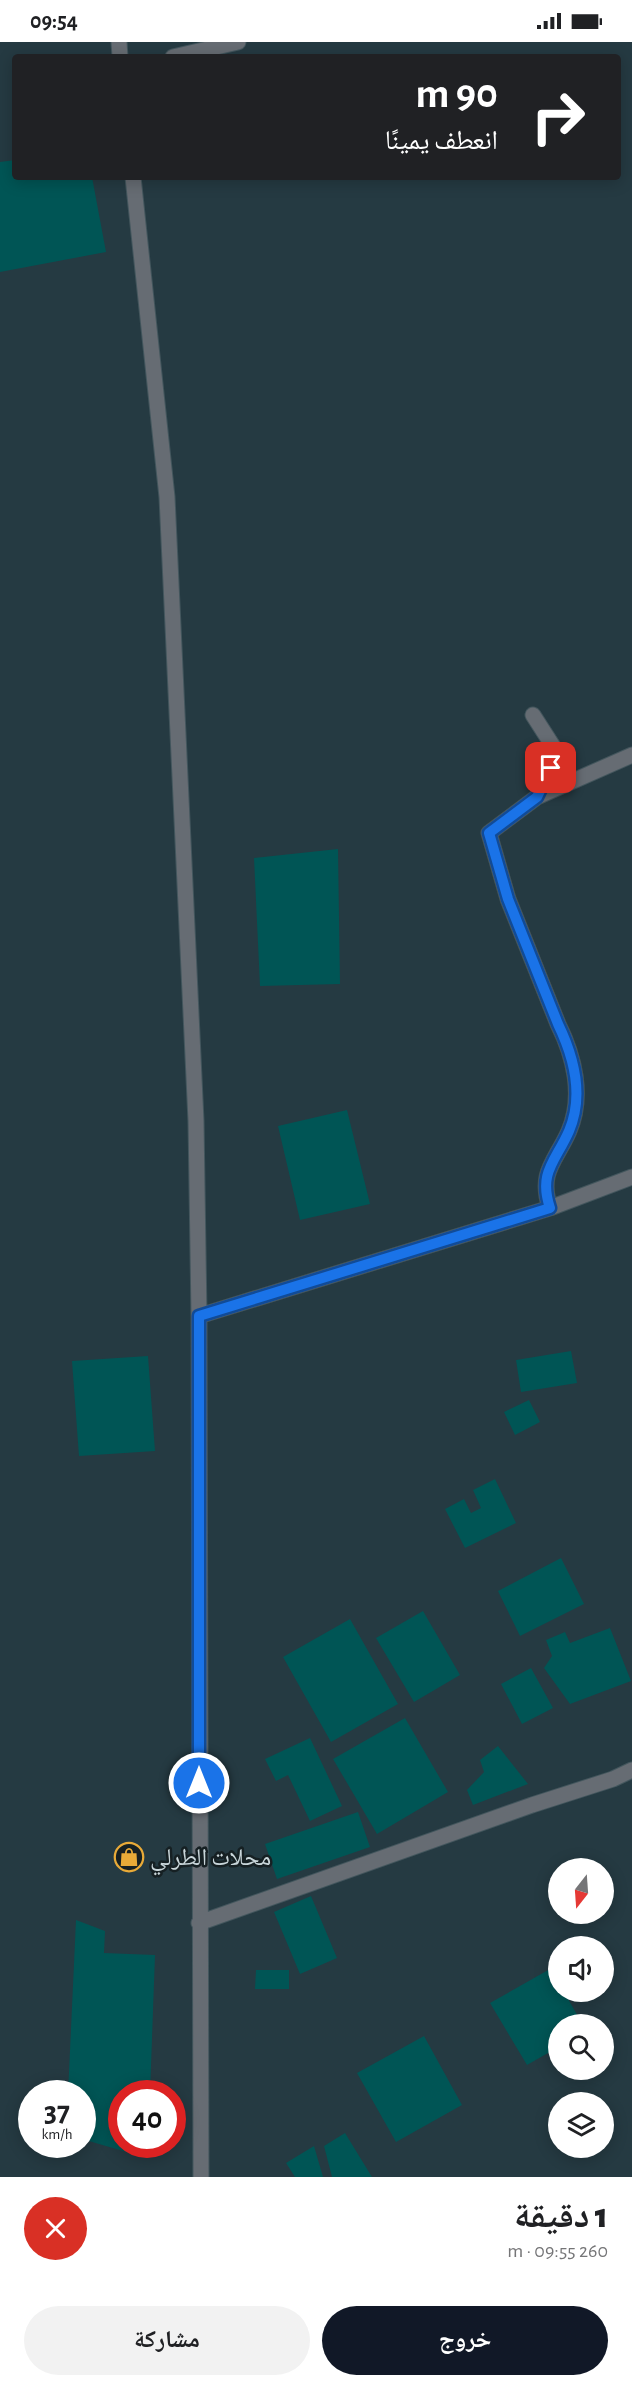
<!DOCTYPE html>
<html lang="ar">
<head>
<meta charset="utf-8">
<style>
  :root { --surface:#fff; --page:#f2f2f2; --text:#202124; --muted:#757577; --accent:#111827 }
  body { margin:0; font-family:"Alegreya Sans","Noto Naskh Arabic",sans-serif; background:var(--page); color:var(--text); direction:rtl; height:100vh; display:flex; flex-direction:column; font-size:22px; white-space:nowrap }
  * { box-sizing:border-box; margin:0 }
  p { font-size:20px; color:var(--muted) }
  .icon { flex:none; width:33px; height:33px; fill:none; stroke:currentColor; stroke-width:2; stroke-linecap:round; stroke-linejoin:round }
  .map { position:relative; height:2135px; overflow:hidden; direction:ltr }
  .drawer { display:flex; flex-direction:column; background:var(--surface); flex:1 }
  .drawer>* { flex:none }
  .top-card { position:absolute; left:12px; top:12px; width:609px; height:126px; border-radius:6px; box-shadow:0 3px 15px #0003; direction:rtl; background:#202124; color:#fff; overflow:hidden }
  .needle { width:39px; rotate:197deg }
  .controls { position:absolute; left:548px; top:1816px; display:grid; gap:12px }
  .controls a { display:grid; place-items:center; width:66px; height:66px; border-radius:50%; background:var(--surface); box-shadow:0 3px 15px #0003; font-size:30px }
  .speed { position:absolute; left:18px; top:2038px; display:flex; gap:12px; font-size:30px; font-weight:700; text-align:center }
  .speed>* { display:grid; place-content:center; width:78px; height:78px; border-radius:50%; background:var(--surface); box-shadow:0 3px 15px #0003; line-height:1 }
  .speed small { font-size:15px; font-weight:400 }
  .speed .limit { border:9px solid #d22; background:#fff; color:#111 }
  .pin { position:absolute; display:grid; place-items:center; width:51px; height:51px; color:#fff; margin:-26px; border-radius:12px; box-shadow:0 3px 9px #0006 }
  .me { position:absolute; width:66px; margin:-33px; rotate:0deg; stroke-linejoin:round; filter:drop-shadow(0 0 4px #0008) }
  .turn { display:flex; align-items:center; gap:21px; height:126px; padding:0 24px; font-size:27px }
  .turn .icon { width:78px; height:78px; stroke-width:2.5 }
  .turn b { display:block; font-size:42px; line-height:51px }
  .round { display:grid; place-items:center; flex:none; width:63px; height:63px; border-radius:32px; background:var(--page) }
  .head { display:flex; align-items:center; justify-content:space-between; height:102px; padding:0 24px }
  h1 { font-size:36px; font-weight:800; line-height:45px }
  .primary-button { display:flex; gap:12px; margin-top:auto; padding:12px 24px }
  .primary-button a { flex:1; height:69px; border-radius:36px; background:var(--accent); color:#fff; font-size:24px; font-weight:800; line-height:69px; text-align:center }
  .primary-button a+a { background:var(--page); color:var(--text) }
  .status { display:flex; justify-content:space-between; align-items:center; height:42px; padding:0 30px; background:var(--surface); direction:ltr }
  .status svg { height:16px; fill:currentColor }
  .map>svg:first-child { display:block }
  .building { fill:#055 }
  .lines { fill:none; stroke-linecap:round; stroke-linejoin:round }
  .minor-casing { stroke:#43565d; stroke-width:17 }
  .minor { stroke:#666c73; stroke-width:15 }
  .route-casing { stroke:#114b97; stroke-width:15 }
  .route { stroke:#1a73e8; stroke-width:10 }
  .labels { text-anchor:middle; stroke-width:5; stroke-linejoin:round; paint-order:stroke }
  .poi-label { font-size:24px; fill:#c9d6da; stroke:#162023; text-anchor:start }
</style>
</head>
<body>
<div class="status"><b>09:54</b><svg viewBox="0 0 49 12"><path d="M0 12V9h3v3zM5 12V6h3v6zM10 12V3h3v9zM15 12V0h3v12zM26 1h20v11H26zM47 4h2v5h-2z"/></svg></div>
<div class="map">
<svg width="632" height="2135" viewBox="0 0 632 2135">
  <rect width="100%" height="100%" fill="#253a42"/>
  <path class="building" d="M15 118V135H92L106 210 0 230V120Z
    M338 807 340 942 260 944 254 816Z
    M347 1068 370 1162 300 1178 278 1084Z
    M571 1309 577 1341 521 1350 516 1318Z
    M148 1314 155 1409 79 1414 72 1319Z
    M529 1358 540 1380 515 1393 504 1370Z
    M495 1437 516 1481 465 1506 445 1467 464 1457 471 1471 481 1466 473 1448Z
    M561 1516 584 1562 520 1594 498 1549Z
    M423 1569 460 1633 414 1660 376 1596Z
    M350 1577 398 1662 331 1700 283 1615Z
    M610 1586 631 1639 570 1662 544 1626 552 1614 546 1598 565 1590 570 1601Z
    M531 1626 553 1666 522 1682 501 1642Z
    M405 1676 448 1750 377 1792 333 1717Z
    M310 1696 342 1764 310 1779 288 1733 276 1739 265 1717Z
    M498 1704 528 1742 473 1763 467 1748 484 1730 480 1718Z
    M358 1770 370 1805 277 1837 265 1802Z
    M311 1854 337 1916 300 1932 274 1870Z
    M76 1878 105 1889 104 1911 155 1913 150 2052H122V2103H148L147 2116 82 2097V2052H68Z
    M550 1927 558 1940V1950H564L583 1983H558V2015L555 2007 527 2023 490 1961Z
    M256 1928H289V1947H255Z
    M424 1994 462 2063 396 2100 357 2031Z
    M345 2091 372 2135H332L324 2104Z
    M314 2104 323 2135H295L286 2121Z"/>
  <g class="lines">
    <g class="minor-casing">
      <path id="minor" d="M119 0 120 15
        M173 15 238 0
        M133 135 167 455 196 1079 199 1274 201 2135
        M533 673 558 712 537 755 489 791 508 857 558 982C574 1014 584 1054 569 1089 556 1119 538 1130 550 1166
        M537 755 632 713
        M199 1274 550 1166 632 1135
        M199 1881 532 1763 613 1737 632 1728"/>
    </g>
    <use href="#minor" class="minor"/>
  </g>
  <g class="lines">
    <g class="route-casing">
      <path id="route" d="M199 1741V1274L550 1166C538 1130 556 1119 569 1089 584 1054 574 1015 558 982L508 857 489 791 537 755 551 726"/>
    </g>
    <use href="#route" class="route"/>
  </g>
  <defs>
    <g id="shop-ring" transform="scale(1.5)"><circle r="9.5" fill="#162023" stroke="#e9aa38" stroke-width="1.5"/><path d="M-5-2.5h2.3a2.7 3.5 0 0 1 5.4 0H5L5.5 6h-11ZM-1.5-2.5h3a1.5 2.3 0 0 0-3 0Z" fill="#e9aa38"/></g>
  </defs>
  <g fill-rule="evenodd">
    <use href="#shop-ring" x="129" y="1815"/>
  </g>
  <g class="labels">
    <g class="poi-label">
      <text x="150" y="1823">محلات الطرلي</text>
    </g>
  </g>
</svg>
<div class="controls">
<a><svg class="needle" viewBox="-14 -14 28 28"><path d="M0-13l5 13h-10z" fill="#e53935"/><path d="M0 13l5-13h-10z" fill="#757577"/></svg></a>
<a><svg class="icon" aria-label="sound" viewBox="0 0 24 24"><path d="M4 9h4l5-4v14l-5-4H4zM17 9q2 3 0 6"/></svg></a>
<a><svg class="icon" aria-label="search" viewBox="0 0 24 24"><circle cx="10" cy="10" r="6"/><path d="M15 15l6 6"/></svg></a>
<a><svg class="icon" aria-label="layers" viewBox="0 0 24 24"><path d="M12 4l9 5-9 5-9-5zM3 14l9 5 9-5"/></svg></a>
</div>
<div class="speed"><div>37<small>km/h</small></div><div class="limit">40</div></div>
<div class="pin" style="left:551px;top:726px;background:#d93025"><svg class="icon" aria-label="arrive" viewBox="0 0 24 24"><path d="M6 21V4h12l-3 4 3 4H6"/></svg></div>
<svg class="me" style="left:199px;top:1741px" viewBox="-20 -20 40 40"><circle r="17" fill="#1a73e8" stroke="#fff" stroke-width="3"/><path d="M0-11L8 9 0 5-8 9z" fill="#fff"/></svg>
<div class="top-card">
<div class="turn"><svg class="icon" aria-label="right" viewBox="0 0 24 24"><path d="M7 20v-9h11M14 6l5 5-5 5"/></svg><div><b>90 m</b>انعطف يمينًا</div></div>
</div>
</div>
<section class="drawer">
<div class="head"><div><h1>1 دقيقة</h1><p>260 m · 09:55</p></div><a class="round" style="background:#d93025;color:#fff"><svg class="icon" aria-label="close" viewBox="0 0 24 24"><path d="M6 6l12 12M18 6L6 18"/></svg></a></div>
<div class="primary-button"><a>خروج</a><a>مشاركة</a></div>
</section>
</body>
</html>
